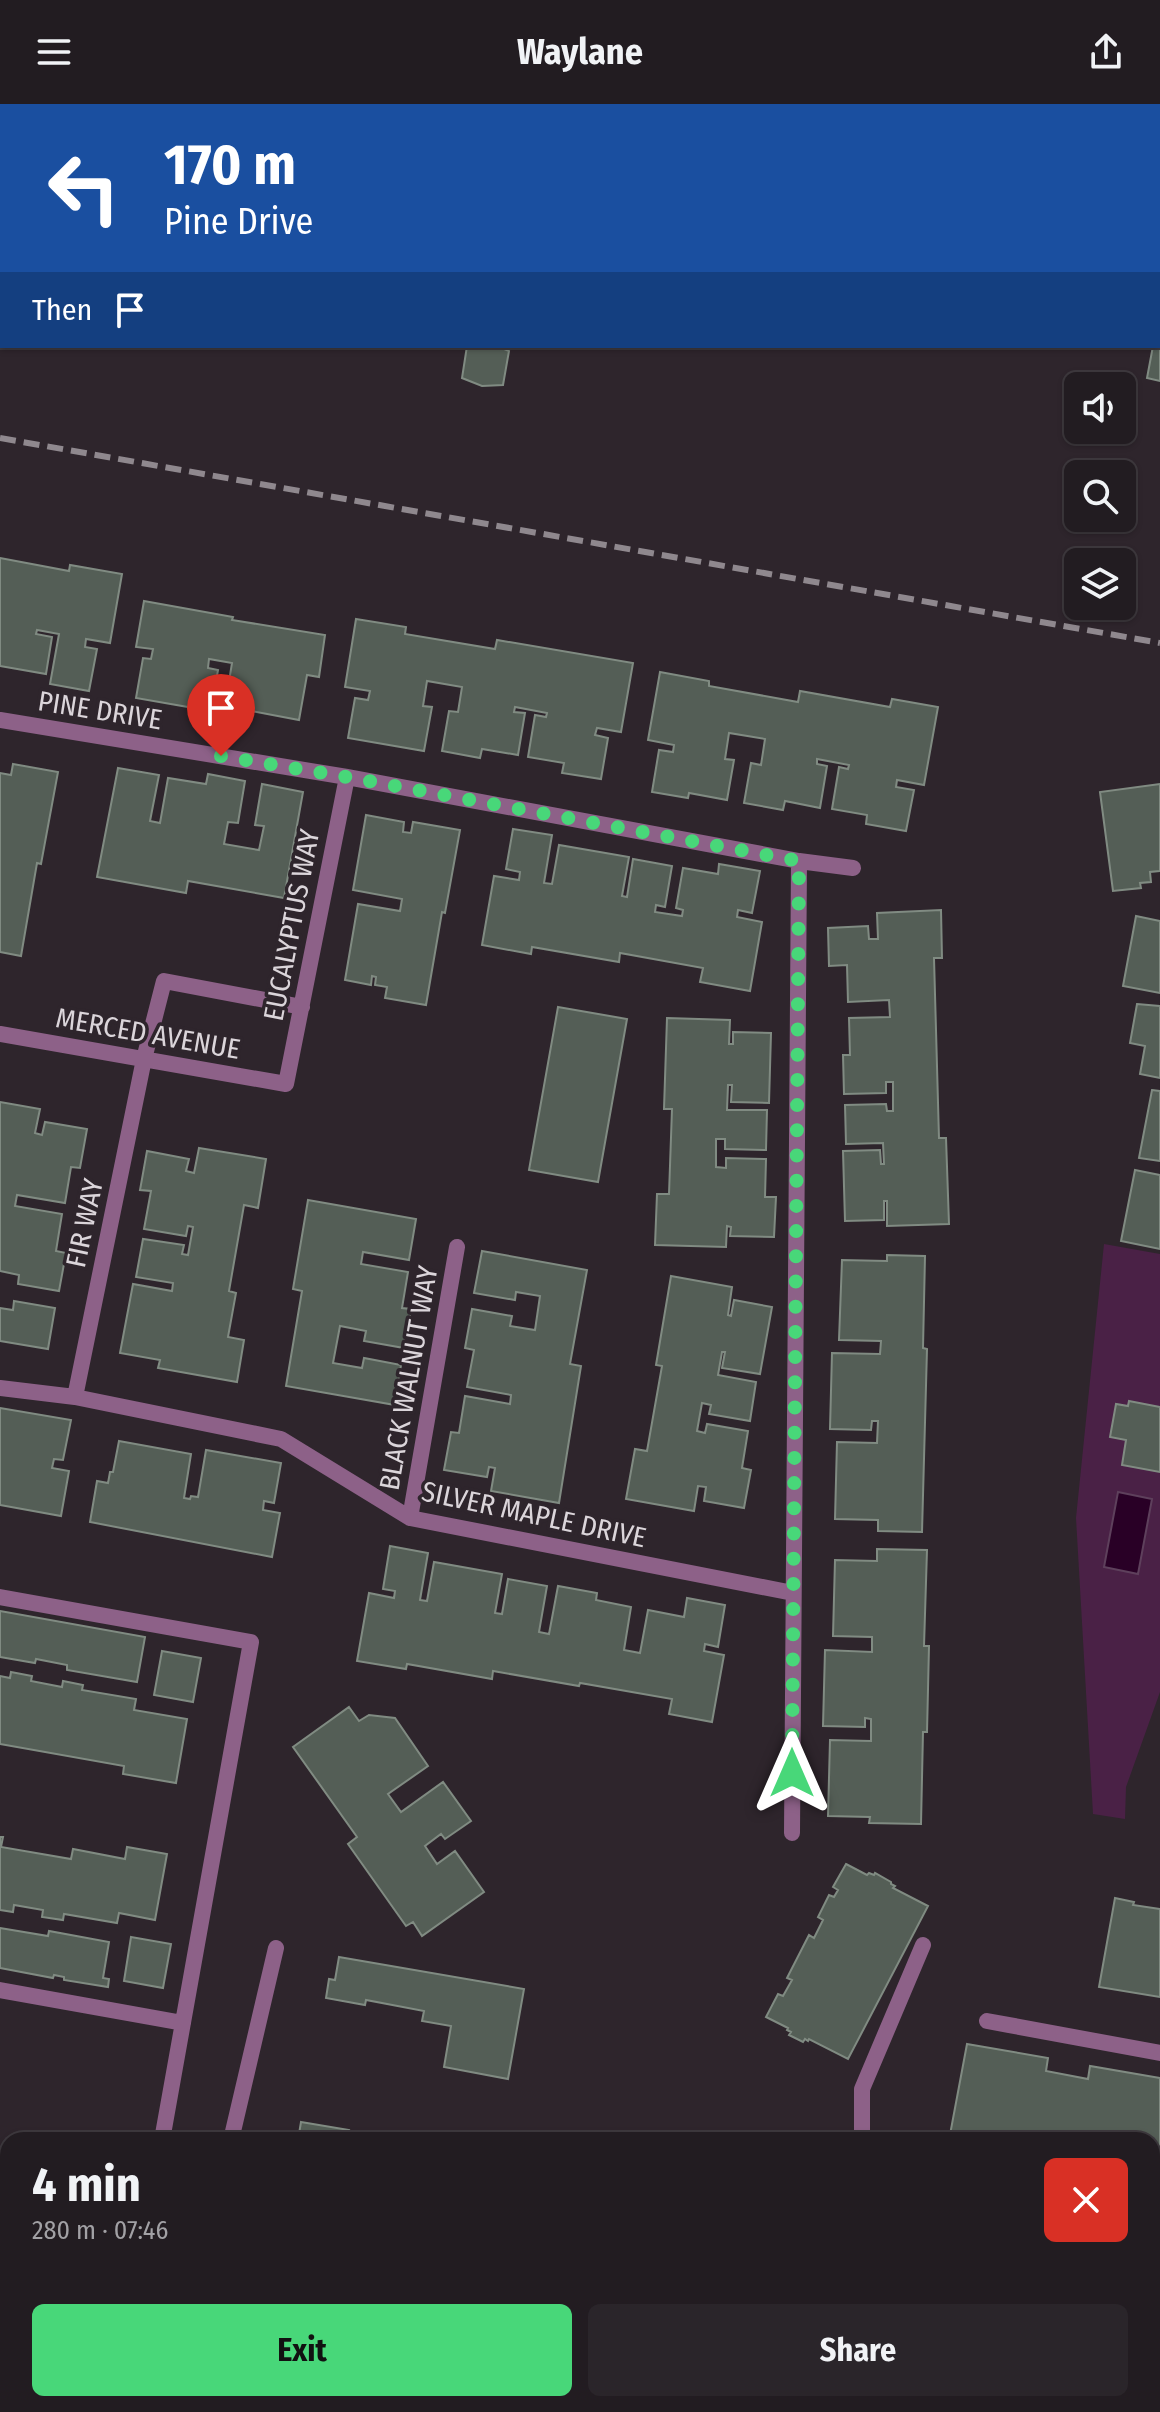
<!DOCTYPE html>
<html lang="en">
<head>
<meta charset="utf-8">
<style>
  :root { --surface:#221c21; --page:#2a252a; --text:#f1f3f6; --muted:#a2a1a5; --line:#3f3a3f; --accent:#48d779 }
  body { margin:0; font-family:"Fira Sans Condensed",sans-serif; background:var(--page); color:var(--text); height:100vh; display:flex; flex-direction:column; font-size:30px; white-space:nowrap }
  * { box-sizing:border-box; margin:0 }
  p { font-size:26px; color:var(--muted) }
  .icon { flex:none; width:44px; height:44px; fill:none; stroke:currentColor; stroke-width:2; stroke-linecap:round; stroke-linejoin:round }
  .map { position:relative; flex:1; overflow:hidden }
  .side { position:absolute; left:0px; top:2028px; width:1160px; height:280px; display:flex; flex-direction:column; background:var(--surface); border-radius:24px 24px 0 0; box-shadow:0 2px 6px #0004,0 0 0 2px var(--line) }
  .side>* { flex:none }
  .top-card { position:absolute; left:0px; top:0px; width:1160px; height:244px; box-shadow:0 2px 6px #0004,0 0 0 2px var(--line); background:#1a4fa0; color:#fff; overflow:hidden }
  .buttons { position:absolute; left:1064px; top:268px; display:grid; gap:16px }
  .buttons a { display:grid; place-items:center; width:72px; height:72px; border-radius:12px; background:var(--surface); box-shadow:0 2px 6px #0004,0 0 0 2px var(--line); font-size:40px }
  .pin { position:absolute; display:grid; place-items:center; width:68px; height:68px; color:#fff; margin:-82px -34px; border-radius:50% 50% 50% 0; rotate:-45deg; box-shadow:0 0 8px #0007 }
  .pin .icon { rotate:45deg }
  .me { position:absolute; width:88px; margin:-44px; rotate:0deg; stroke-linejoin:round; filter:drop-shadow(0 0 6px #0008) }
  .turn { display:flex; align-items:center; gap:28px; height:168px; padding:0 32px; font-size:36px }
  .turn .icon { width:104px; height:104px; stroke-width:2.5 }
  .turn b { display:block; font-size:56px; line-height:68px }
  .then { display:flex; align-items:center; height:76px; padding:0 32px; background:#0003; gap:16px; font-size:30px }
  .round { display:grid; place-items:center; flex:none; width:84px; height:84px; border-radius:12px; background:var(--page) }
  .summary { display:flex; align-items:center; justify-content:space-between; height:136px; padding:0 32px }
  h1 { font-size:48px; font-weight:700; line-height:60px }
  .button { display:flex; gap:16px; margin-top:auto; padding:16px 32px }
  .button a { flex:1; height:92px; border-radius:12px; background:var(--accent); color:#111; font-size:32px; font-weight:700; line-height:92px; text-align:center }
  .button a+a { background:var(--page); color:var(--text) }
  header { display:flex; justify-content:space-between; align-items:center; height:104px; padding:0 32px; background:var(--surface); font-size:36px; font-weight:700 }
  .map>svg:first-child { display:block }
  .green { fill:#4a2146 }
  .water { fill:#290026; stroke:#5e405c; stroke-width:2 }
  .building { fill:#545e56; stroke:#808b82; stroke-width:2 }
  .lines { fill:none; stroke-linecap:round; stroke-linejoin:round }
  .lane { stroke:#8d6188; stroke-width:16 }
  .street { stroke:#8d6188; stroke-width:16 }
  .rail { stroke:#8f888e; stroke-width:6; stroke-dasharray:16 8; stroke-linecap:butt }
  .route { stroke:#48d779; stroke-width:14; stroke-dasharray:0 25.2 }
  .labels { text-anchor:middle; stroke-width:7; stroke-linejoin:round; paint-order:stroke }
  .street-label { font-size:28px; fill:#dbd5da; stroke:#2e252c }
</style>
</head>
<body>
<header><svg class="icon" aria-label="menu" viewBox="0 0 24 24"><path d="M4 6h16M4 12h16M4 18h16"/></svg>Waylane<svg class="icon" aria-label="share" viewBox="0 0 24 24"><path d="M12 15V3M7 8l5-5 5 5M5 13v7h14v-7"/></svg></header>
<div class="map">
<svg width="1160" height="2308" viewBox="0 0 1160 2308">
  <rect width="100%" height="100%" fill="#2e252c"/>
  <path class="green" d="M1104 1140 1160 1150V1588L1126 1683 1125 1715 1093 1710 1076 1414Z"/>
  <path class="water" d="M1118 1388 1152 1395 1138 1470 1104 1463Z"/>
  <path class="building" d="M20 0H115L114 2H20Z
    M140 0H231V2H140Z
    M0 183 2 184V217L0 216Z
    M1160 200V277L1147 274 1153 242H1158Z
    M467 242H497L509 247 503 281 482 282 462 274Z
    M0 454 69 467 70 461 122 470 110 539 86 535 85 543 97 545 89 587 50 580 59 530 37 526 36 530 52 533 46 570 0 562Z
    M144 497 233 513 232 516 325 531 319 573 307 571 299 616 225 602 232 559 209 555 208 564 218 566 211 607 136 594 143 554 151 555 153 545 136 543Z
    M356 515 406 523 405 530 495 545 497 536 633 559 621 628 597 624 595 631 608 634 601 675 562 669 564 659 528 653 535 611 546 613 547 609 515 603 514 608 525 609 518 651 482 645 480 654 442 647 449 607 458 608 462 583 427 577 423 602 432 603 424 647 348 634 355 594 368 596 370 587 345 583Z
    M660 568 709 577V582L798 598 800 587 890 603 892 595 938 603 924 681 897 676 896 683 914 686 906 727 866 720 867 711 832 705 839 663 848 665 849 661 817 655V660L827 662 820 704 785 697 783 706 744 699 751 659 761 661 765 635 729 629 725 655 734 656 727 696 689 689 688 694 652 688 659 646 673 648 674 641 648 636Z
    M13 660 58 668 41 760 37 759 21 852 0 848V669L11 671Z
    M118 664 159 671 150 717 160 719 168 674 206 680 208 670 245 677 238 719 228 718 224 740 259 746 264 722 255 721 262 680 303 688 284 794 188 777 186 789 97 773Z
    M1160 680V767L1150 768 1151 778 1140 779 1141 784 1113 787 1100 688Z
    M366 711 404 718 403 728 411 729 413 718 460 726 445 809 442 808 426 901 385 894 387 883 375 881 376 873 372 872 371 881 345 876 358 800 400 807 402 795 353 786Z
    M513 725 552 731 544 779 552 780 559 741 629 753 622 792 627 793 633 755 672 762 665 803 656 801 655 808 682 812 683 806 676 804 683 764 718 770 719 760 760 767 752 809 738 806 737 813 762 818 750 887 700 878 703 864 620 849 619 858 532 843 531 850 482 841 494 772 519 776 520 768 506 765Z
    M941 806 942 854H934L939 1034H946L949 1120 887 1122V1097H884V1116L845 1117 843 1047 880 1046 881 1060H884L883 1039 846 1040 845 1001 886 1000 887 1007H893V978H886V989L844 990 843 951H850L849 914 890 913 889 896 848 898 847 861 829 862 828 824 868 822 869 835H878L877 809Z
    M1136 812 1160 817V889L1123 882Z
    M1137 900 1160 902V974L1140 970 1145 942 1130 939Z
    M558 903 627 915 598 1078 529 1066Z
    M667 914 730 916 729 940H733V928L771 929 769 999 731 998 732 981H728L727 1006H767L766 1046 725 1045V1035H716V1063L726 1064V1054L766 1055 765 1093H776L774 1133 730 1132 731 1123 727 1122 726 1143 655 1141 657 1090H669L672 1005H664Z
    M1152 986 1160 987V1057L1139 1054Z
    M0 998 40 1005 35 1029 42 1031 45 1018 87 1025 80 1064 71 1063 65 1099 17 1091 15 1102 62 1110 56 1147 66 1149 59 1187 18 1180 19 1171 0 1167Z
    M199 1044 266 1055 258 1104 244 1101 229 1187 236 1189 228 1233 244 1236 237 1278 158 1264 160 1256 120 1249 133 1180 172 1187 173 1179 136 1173 143 1135 184 1141 182 1150 188 1151 193 1123 188 1122 186 1132 144 1125 151 1087 140 1086 147 1047 189 1055 186 1067 194 1069Z
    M1135 1066 1160 1071V1145L1121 1137Z
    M308 1096 416 1115 409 1156 363 1148 361 1160 408 1168 402 1204 411 1205 404 1244 364 1237 366 1227 340 1222 333 1259 362 1264 364 1254 401 1261 395 1301 286 1282 302 1187 293 1185Z
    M482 1147 587 1166 570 1260 581 1262 559 1399 491 1387 495 1364 489 1363 487 1373 444 1366 451 1328 459 1329 465 1292 510 1300 511 1291 467 1283 474 1246 465 1244 472 1205 512 1212 510 1222 535 1226 540 1192 516 1188 515 1196 474 1189Z
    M887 1151 925 1152 923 1244 927 1245 922 1428 878 1427V1416L835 1415 837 1338 877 1339 878 1317H872L871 1326 830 1325 832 1249 880 1250 881 1237 839 1236 842 1156 887 1157Z
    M671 1172 732 1183 728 1211 731 1212 734 1196 772 1203 760 1270 722 1264 725 1248H722L718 1271 756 1278 750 1317 709 1310 711 1301 702 1299 697 1327 705 1329 707 1320 748 1327 742 1364 751 1366 744 1404 704 1397 706 1383 698 1382 694 1407 626 1395 635 1345 647 1347 662 1262 656 1261Z
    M14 1197 55 1204 48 1245 0 1237V1204L13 1206Z
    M1129 1297 1160 1303V1368L1122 1361 1126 1336 1110 1333 1116 1300 1128 1302Z
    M0 1304 71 1316 63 1356 54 1355 52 1364 69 1367 61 1412 0 1401Z
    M119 1337 191 1350 184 1394 190 1395 191 1392 198 1393 206 1346 281 1359 274 1399 264 1397 263 1406 280 1409 272 1453 90 1418 97 1377 108 1379 110 1368H113Z
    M390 1442 428 1449 420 1496 427 1497 434 1458 502 1470 495 1509 502 1510 508 1475 547 1482 539 1528 549 1530 558 1482 597 1489 596 1496 631 1503 624 1546 640 1549 648 1506 684 1513 687 1494 725 1501 718 1543 705 1540 704 1547 724 1551 712 1618 669 1610 672 1595 580 1579 579 1582 493 1567 492 1575 407 1560 406 1565 357 1557 369 1489 394 1494 395 1487 383 1485Z
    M877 1445 927 1446 924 1542H929L927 1628H923L921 1720 869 1719 870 1713 828 1712 830 1636 871 1637V1615L865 1614V1623L823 1622 825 1546 872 1548V1533L833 1532 835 1456 877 1457Z
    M0 1507 145 1533 137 1578 67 1566V1561L36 1555 35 1559 0 1553Z
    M162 1547 201 1554 193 1598 154 1591Z
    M11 1568 32 1572 31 1577 62 1583 63 1577 83 1581 82 1586 136 1595 134 1606 187 1615 176 1679 123 1670 124 1662 0 1640V1572L10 1574Z
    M349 1603 359 1617 369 1611 395 1614 428 1662 388 1690 401 1708 443 1678 471 1717 445 1735 441 1730 425 1742 437 1760 455 1747 484 1788 422 1832 413 1818 406 1822 348 1740 357 1733 293 1643Z
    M0 1733H3L1 1743 71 1755 73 1745 125 1755 127 1743 167 1750 155 1816 119 1809 117 1819 64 1810 63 1816 42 1813 43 1806 14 1801 13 1808 0 1806Z
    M846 1760 867 1771 869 1769 874 1771 875 1769 891 1778V1780L895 1782 893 1784 928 1802 848 1955 809 1935 808 1937 805 1935 803 1938 789 1931 791 1928 787 1926 788 1924 766 1913 778 1890 783 1892 792 1876 787 1874 809 1831 814 1834 823 1816 818 1813 829 1791 834 1793 838 1786 833 1783Z
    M1115 1794 1134 1798 1133 1801 1160 1805V1893L1099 1883Z
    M0 1824 48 1832 49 1827 109 1838 103 1874 109 1875 108 1883 64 1876V1873L54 1871 53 1874 0 1864Z
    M131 1833 171 1840 163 1884 124 1877Z
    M339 1853 524 1885 508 1975 444 1963 451 1922 422 1917 424 1907 366 1896 365 1901 326 1894 329 1875 335 1876Z
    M967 1940 1048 1954 1046 1967 1088 1975 1090 1962 1160 1974V2144L1152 2143V2036H949Z
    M301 2018 349 2026 348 2030 385 2036H298Z
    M276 2300H339L338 2308H275Z
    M342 2300H401L437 2306 340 2308Z
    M446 2300H538L537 2308H491Z
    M763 2300H851L852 2308H760L764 2306Z"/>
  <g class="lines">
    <path class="lane" d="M0 140H2
      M0 1493 251 1538 162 2036
      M0 1886 183 1919
      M987 1917 1160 1949
      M231 2036 276 1844
      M862 2036V1985L923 1841
      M0 2189 8 2191
      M1152 2214 1160 2215
      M866 2300 868 2308
      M989 2300V2308
      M112 2308 114 2300
      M174 2308 176 2300"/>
    <path class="street" d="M735 0 747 2
      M765 2V0
      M1158 79 1160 80
      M0 616 347 673 799 757 853 764
      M0 930 286 980 347 673
      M0 1284 75 1293 281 1335 410 1414 793 1489
      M75 1293 144 955 164 877 302 903
      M410 1414 457 1143
      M792 1729 799 757"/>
    <path class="rail" d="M0 334 1160 539"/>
  </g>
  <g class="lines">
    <path class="route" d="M221 652 347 673 799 757 792 1669"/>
  </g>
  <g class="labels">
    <g class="street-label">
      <text transform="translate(100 606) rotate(9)" y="10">PINE DRIVE</text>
      <text transform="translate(291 821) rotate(-79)" y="10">EUCALYPTUS WAY</text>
      <text transform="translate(148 929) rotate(10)" y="10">MERCED AVENUE</text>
      <text transform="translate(84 1119) rotate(-78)" y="10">FIR WAY</text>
      <text transform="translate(408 1274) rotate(-80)" y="10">BLACK WALNUT WAY</text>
      <text transform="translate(534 1410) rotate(12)" y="10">SILVER MAPLE DRIVE</text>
    </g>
  </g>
</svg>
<div class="buttons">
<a><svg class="icon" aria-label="sound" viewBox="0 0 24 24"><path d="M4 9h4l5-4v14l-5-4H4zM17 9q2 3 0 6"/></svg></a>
<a><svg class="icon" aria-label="search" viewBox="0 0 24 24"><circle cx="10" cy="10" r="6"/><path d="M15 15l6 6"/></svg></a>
<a><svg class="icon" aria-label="layers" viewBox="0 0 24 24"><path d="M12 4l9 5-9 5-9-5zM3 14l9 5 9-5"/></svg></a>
</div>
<div class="pin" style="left:221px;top:652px;background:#d93025"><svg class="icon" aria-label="arrive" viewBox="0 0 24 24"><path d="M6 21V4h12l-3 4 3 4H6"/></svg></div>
<svg class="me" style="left:792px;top:1669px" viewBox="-20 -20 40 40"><path d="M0-17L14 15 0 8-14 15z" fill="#48d779" stroke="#fff" stroke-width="4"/></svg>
<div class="top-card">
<div class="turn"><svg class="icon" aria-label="left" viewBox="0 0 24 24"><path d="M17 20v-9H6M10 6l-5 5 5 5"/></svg><div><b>170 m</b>Pine Drive</div></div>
<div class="then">Then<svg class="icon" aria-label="arrive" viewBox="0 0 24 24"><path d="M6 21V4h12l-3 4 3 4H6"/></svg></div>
</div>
<section class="side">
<div class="summary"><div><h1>4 min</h1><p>280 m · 07:46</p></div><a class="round" style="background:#d93025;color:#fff"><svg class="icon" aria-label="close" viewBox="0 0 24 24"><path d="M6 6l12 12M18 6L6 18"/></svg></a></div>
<div class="button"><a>Exit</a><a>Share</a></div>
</section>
</div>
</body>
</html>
